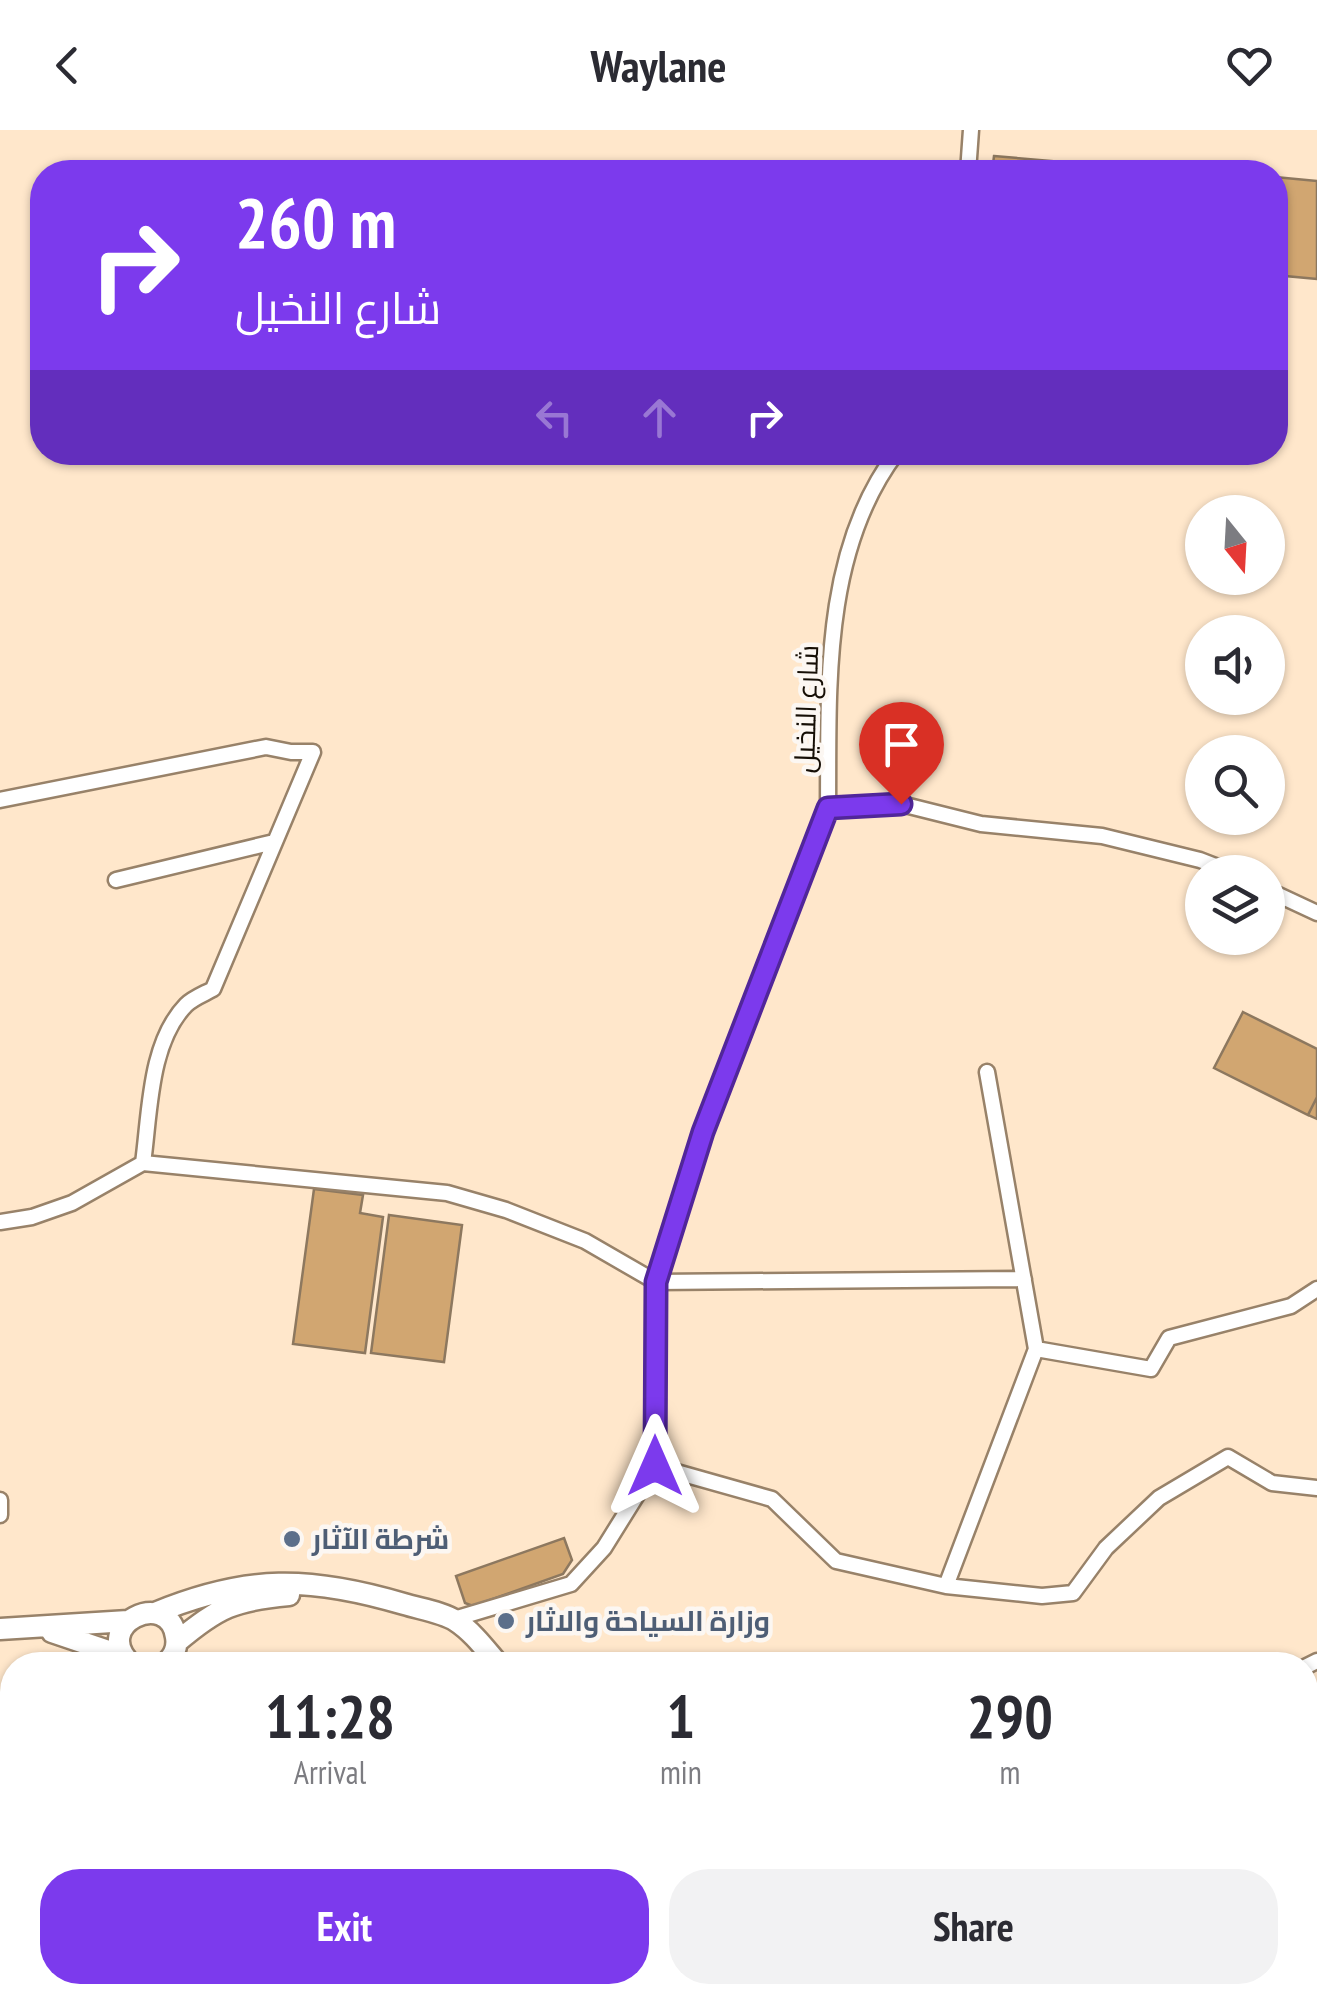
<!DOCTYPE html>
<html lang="en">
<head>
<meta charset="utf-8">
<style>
  :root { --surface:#fff; --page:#f2f2f3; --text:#2b2b33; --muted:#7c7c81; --accent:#7c3aed }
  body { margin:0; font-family:"PT Sans Narrow",Cairo,sans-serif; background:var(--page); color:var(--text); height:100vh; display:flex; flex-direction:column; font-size:38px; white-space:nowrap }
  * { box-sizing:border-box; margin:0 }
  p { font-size:32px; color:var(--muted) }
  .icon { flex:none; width:55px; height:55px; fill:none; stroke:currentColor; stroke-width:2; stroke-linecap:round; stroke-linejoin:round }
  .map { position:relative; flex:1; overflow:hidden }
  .panel { position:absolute; left:0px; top:1522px; width:1318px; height:352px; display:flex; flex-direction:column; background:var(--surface); border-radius:40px 40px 0 0; box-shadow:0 2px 8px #0004 }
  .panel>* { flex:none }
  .top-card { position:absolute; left:30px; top:30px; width:1258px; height:305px; border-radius:40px; box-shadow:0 2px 8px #0004; background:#7c3aed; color:#fff; overflow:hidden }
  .needle { width:65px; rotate:162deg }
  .fabs { position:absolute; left:1185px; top:365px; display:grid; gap:20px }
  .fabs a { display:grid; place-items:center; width:100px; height:100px; border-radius:50%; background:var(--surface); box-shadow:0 2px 8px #0004; font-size:50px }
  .pin { position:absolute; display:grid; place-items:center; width:85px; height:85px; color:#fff; margin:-102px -42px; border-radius:50% 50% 50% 0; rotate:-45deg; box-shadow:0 0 10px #0007 }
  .pin .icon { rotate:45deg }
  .me { position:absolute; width:110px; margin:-55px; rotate:0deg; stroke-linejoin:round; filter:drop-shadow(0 0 8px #0008) }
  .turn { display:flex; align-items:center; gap:35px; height:210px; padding:0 40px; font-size:45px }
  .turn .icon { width:130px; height:130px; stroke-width:2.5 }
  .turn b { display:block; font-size:70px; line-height:85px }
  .lanes { display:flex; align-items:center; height:95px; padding:0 40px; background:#0003; justify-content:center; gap:50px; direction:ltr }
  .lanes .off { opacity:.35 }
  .eta { display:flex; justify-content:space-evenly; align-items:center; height:170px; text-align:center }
  .eta b { font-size:60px; font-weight:800; line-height:70px }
  .button { display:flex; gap:20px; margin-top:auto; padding:20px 40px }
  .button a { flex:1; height:115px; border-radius:40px; background:var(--accent); color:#fff; font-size:40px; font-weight:800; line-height:115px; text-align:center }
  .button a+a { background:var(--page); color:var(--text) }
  header { display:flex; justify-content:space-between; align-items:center; height:130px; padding:0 40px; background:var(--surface); font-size:45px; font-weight:800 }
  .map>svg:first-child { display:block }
  .green { fill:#bdd59e }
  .building { fill:#d1a671; stroke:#8d785f; stroke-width:2.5 }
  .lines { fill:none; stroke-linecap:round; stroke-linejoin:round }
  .minor-casing { stroke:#988269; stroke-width:19 }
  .tertiary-casing { stroke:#988269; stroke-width:22 }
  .secondary-casing { stroke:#988269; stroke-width:25 }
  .minor { stroke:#fff; stroke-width:14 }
  .tertiary { stroke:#fff; stroke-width:18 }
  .secondary { stroke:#fff; stroke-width:20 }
  .route-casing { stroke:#51269a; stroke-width:25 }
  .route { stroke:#7c3aed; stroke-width:18 }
  .service-dot { fill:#5c6f8a; stroke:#fcf7f2; stroke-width:4 }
  .labels { text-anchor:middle; stroke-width:9; stroke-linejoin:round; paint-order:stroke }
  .street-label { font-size:28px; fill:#150e05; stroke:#fcf7f2 }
  .service-label { font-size:28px; font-weight:bold; fill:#4e5e75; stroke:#fcf7f2; text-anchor:start }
</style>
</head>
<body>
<header><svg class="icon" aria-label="back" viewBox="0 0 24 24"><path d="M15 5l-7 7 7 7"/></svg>Waylane<svg class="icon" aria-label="heart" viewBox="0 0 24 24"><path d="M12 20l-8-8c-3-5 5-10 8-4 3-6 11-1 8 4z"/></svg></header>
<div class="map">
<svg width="1317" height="1873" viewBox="0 0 1317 1873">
  <rect width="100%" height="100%" fill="#ffe7cb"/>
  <path class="green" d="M602 1863H734L742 1873H605Z"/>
  <path class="building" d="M994 26 1179 42H992Z
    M1275 47 1317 51V149L1275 145Z
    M1243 882 1317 919V967L1308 985 1214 938Z
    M1317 967V989L1308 985Z
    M314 1059 363 1065 360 1083 383 1087 365 1223 293 1214Z
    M389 1085 462 1095 444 1232 371 1223Z
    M564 1408 572 1430 563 1444 473 1476 465 1473 456 1446Z
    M414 1524 417 1535H365L388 1527 389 1531Z"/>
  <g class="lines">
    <g class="minor-casing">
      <path id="minor" d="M968 42 971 0
        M897 322C821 422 829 560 828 678L901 674 981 694 1102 706 1200 730 1231 742
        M0 670 266 617 291 622H313L213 859C204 864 193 868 186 875 149 913 150 983 143 1033
        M116 750 274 712
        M1268 760 1317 783
        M987 942 1036 1219 1151 1239 1169 1208 1291 1176 1317 1159
        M0 1092 32 1087 72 1073 143 1033 447 1063 506 1080 585 1111 656 1152 1024 1149
        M655 1336 772 1369 836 1431 946 1456 1036 1219
        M0 1385V1370
        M946 1456 1042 1466 1073 1463 1106 1418 1159 1368 1228 1327 1272 1353 1317 1358
        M454 1489 571 1454 604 1418 655 1336 656 1152 703 1002 828 678
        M1305 1537 1317 1531
        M0 1738 12 1740
        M1223 1862 1259 1873"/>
    </g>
    <g class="tertiary-casing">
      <path id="tertiary" d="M262 1873V1862"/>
    </g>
    <g class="secondary-casing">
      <path id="secondary" d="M155 1483C247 1445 310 1446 404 1474 420 1479 442 1482 456 1491 473 1502 486 1520 499 1535
        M0 1499 128 1491
        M52 1502 123 1526
        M177 1512C218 1477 235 1470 289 1465
        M132 1535C88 1495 169 1457 176 1507 178 1519 173 1527 164 1535
        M753 1862 762 1873"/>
    </g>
    <use href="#minor" class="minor"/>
    <use href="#tertiary" class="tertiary"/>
    <use href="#secondary" class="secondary"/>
  </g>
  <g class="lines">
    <g class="route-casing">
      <path id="route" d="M655 1336 656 1152 703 1002 828 678 901 674"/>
    </g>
    <use href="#route" class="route"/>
  </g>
  <g class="service-dot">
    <circle cx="292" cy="1409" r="10"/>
    <circle cx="506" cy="1491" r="10"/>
  </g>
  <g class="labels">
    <g class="street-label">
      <text transform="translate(806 579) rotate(-88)" y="10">شارع النخيل</text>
    </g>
    <g class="service-label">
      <text x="312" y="1419">شرطة الآثار</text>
      <text x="526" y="1501">وزارة السياحة والاثار</text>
    </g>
  </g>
</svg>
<div class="fabs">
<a><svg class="needle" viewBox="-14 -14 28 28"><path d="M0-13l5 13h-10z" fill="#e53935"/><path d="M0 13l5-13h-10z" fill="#7c7c81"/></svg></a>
<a><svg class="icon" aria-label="sound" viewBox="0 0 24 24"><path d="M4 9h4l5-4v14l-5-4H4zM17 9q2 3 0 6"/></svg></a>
<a><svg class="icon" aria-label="search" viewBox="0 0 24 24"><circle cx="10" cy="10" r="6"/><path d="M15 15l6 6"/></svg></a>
<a><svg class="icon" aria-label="layers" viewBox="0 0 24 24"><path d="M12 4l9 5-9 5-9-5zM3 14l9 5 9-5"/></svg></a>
</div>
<div class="pin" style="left:901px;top:674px;background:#d93025"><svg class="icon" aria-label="arrive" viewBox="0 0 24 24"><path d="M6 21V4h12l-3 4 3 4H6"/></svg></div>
<svg class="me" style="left:655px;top:1336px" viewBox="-20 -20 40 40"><path d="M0-17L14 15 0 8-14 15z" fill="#7c3aed" stroke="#fff" stroke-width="4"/></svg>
<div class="top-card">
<div class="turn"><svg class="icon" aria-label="right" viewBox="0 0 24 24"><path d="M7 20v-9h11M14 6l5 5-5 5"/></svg><div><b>260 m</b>شارع النخيل</div></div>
<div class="lanes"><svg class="icon off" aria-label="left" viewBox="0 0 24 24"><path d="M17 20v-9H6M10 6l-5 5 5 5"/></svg><svg class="icon off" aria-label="ahead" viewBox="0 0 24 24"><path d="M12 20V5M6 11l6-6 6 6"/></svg><svg class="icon" aria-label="right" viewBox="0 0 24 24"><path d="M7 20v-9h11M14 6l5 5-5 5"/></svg></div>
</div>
<section class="panel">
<div class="eta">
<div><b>11:28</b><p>Arrival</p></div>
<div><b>1</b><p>min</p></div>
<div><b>290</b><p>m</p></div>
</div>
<div class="button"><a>Exit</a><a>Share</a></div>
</section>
</div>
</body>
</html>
